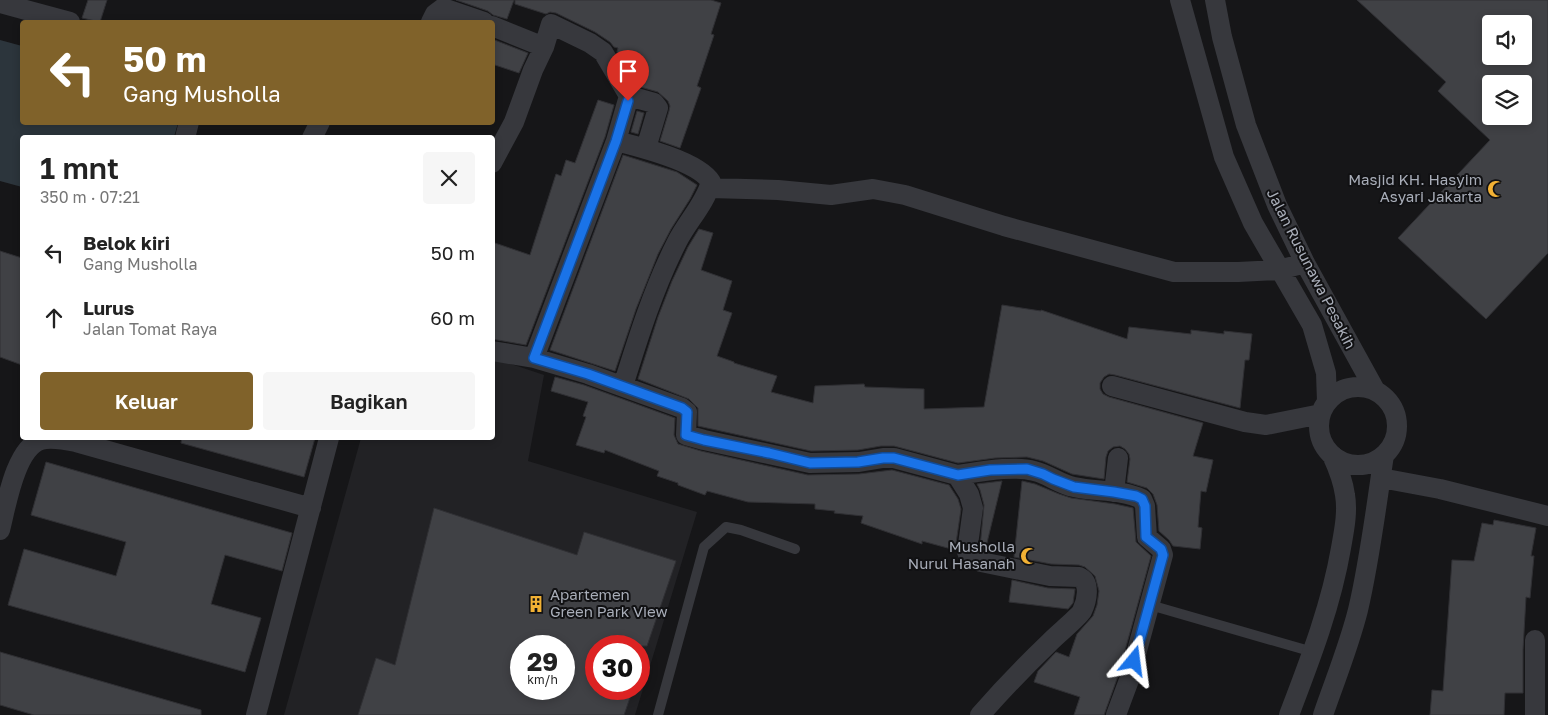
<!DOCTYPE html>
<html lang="id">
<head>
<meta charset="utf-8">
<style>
  :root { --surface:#fff; --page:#f6f6f6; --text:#222; --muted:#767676; --accent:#80622a }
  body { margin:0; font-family:"Golos Text",sans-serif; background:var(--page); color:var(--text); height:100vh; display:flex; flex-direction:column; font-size:19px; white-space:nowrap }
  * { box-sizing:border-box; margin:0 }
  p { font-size:16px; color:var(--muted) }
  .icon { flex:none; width:28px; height:28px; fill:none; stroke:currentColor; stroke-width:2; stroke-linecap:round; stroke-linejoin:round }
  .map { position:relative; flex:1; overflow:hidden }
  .panel { position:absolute; left:20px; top:135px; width:475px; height:305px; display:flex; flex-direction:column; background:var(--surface); border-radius:5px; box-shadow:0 2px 8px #0003 }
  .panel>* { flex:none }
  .hud { position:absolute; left:20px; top:20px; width:475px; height:105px; border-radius:5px; box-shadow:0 2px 8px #0003; background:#80622a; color:#fff; overflow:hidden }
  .tools { position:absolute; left:1482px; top:15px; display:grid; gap:10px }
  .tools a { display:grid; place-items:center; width:50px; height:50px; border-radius:5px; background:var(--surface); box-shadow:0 2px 8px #0003; font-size:25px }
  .speed { position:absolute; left:510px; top:635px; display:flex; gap:10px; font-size:25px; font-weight:700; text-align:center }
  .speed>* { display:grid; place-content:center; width:65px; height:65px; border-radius:50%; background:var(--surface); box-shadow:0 2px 8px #0003; line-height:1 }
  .speed small { font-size:12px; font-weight:400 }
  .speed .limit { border:8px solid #d22; background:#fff; color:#111 }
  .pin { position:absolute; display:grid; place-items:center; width:42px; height:42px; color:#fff; margin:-51px -21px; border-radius:50% 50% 50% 0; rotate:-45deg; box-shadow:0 0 5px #0007 }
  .pin .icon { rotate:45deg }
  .me { position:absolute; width:55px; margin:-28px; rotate:16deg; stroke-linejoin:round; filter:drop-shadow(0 0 4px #0008) }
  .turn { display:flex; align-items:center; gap:18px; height:105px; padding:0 20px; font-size:22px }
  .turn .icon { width:65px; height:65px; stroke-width:2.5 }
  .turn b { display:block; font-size:35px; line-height:42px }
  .round { display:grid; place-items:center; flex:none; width:52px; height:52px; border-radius:5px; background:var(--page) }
  .headline { display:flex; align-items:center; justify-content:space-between; height:85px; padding:0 20px }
  h1 { font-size:30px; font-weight:600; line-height:38px }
  .primary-button { display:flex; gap:10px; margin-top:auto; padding:10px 20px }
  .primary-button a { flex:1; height:58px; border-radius:5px; background:var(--accent); color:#fff; font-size:20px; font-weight:600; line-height:58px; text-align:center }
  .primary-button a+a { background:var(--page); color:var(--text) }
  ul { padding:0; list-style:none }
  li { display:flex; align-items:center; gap:15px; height:65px; padding:0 20px }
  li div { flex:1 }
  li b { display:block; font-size:19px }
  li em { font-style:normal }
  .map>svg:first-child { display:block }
  .built { fill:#222225; fill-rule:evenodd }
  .water { fill:#2c353c }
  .building { fill:#404145; stroke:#303034; fill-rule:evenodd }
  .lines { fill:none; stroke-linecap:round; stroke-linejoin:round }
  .service { stroke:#37383d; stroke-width:10 }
  .minor { stroke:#37383d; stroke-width:20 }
  .route-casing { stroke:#114b97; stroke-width:12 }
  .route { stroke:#1a73e8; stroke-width:9 }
  .labels { text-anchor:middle; stroke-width:4; stroke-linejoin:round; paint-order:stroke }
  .poi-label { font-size:15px; fill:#a8adb8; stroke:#111113; text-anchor:end }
  .street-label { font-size:15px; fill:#a8adb8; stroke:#111113 }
</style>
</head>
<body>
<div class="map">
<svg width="1548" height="715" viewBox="0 0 1548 715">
  <rect width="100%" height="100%" fill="#161618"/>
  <path class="built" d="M493 358 544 375 528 461 697 512 635 715H284L361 438H492ZM521 646H564V689H521ZM596 646H639V689H596Z"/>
  <path class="water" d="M0 40 22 46V122L178 123 174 137 22 138V187L0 181Z"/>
  <path class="building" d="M88 0H107L100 22 82 18Z
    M456 0H514L507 19 493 15 488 11Z
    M515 0H711L721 3 711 34 714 35 697 86 701 88 680 148 660 141 669 111 670 106 668 101 658 92 637 86 631 76 632 73H630L633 64 622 61 617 52 618 48 614 47 610 42 595 32 556 13 550 12 546 14 515 4Z
    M1357 0H1548V253L1486 319 1398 238 1490 140 1438 91 1446 82ZM1491 24H1524V56H1491ZM1491 84H1524V116H1491Z
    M492 39 528 53 519 73 492 64Z
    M598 100 614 105 605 137 526 345 492 339V242L530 255 556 174 561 176 566 160 575 163Z
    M637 111 644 113 638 134 631 132Z
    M623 155 677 172 697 185 690 199 671 229 658 254 636 309 615 371 550 350Z
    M699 229 713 233 701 270 732 281 723 310 732 313 717 356 734 362V363L777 376 771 392 813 403 815 386 864 384 865 387 924 389V409L984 407 1002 305 1041 311V310L1127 339 1129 327 1191 334V330L1224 334V331L1252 334 1249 360H1245L1240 408 1115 375 1109 374 1104 377 1100 383V389L1103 394 1109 397 1203 423 1193 456 1213 460 1206 492 1201 491 1198 527 1202 528 1200 549 1173 546 1169 540 1159 531 1157 505 1153 494 1147 488 1127 482 1130 459 1129 454 1125 449 1120 446 1113 447 1108 451 1106 457 1104 479 1072 474 1043 461 1027 457 995 458 958 463 894 446H881L858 450 811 451 698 426V408L689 399 638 379 658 317 672 281 688 247Z
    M0 251 22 258V365L0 357Z
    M555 377 584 385 675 418 674 435 678 444 701 451 808 475 859 474 892 470 949 485 958 499 961 509 955 550 922 541V544L861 523 863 516 834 513 835 511 815 509V504L748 502 707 491 705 495 678 485V483L657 476 659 471 605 450 604 453 576 445 586 417 583 416 588 402 551 391Z
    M182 438H315L304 477 181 443Z
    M46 462 292 533 282 571 225 555 211 604 261 618 245 672 8 605 24 549 116 576 126 542 31 515Z
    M1002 481 985 551 980 548 984 505 980 490 977 484Z
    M1022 481 1035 484 1059 494 1071 498 1115 504 1133 508 1136 542 1151 556 1118 676 1104 715H1074L1080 697 1034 682 1038 671 1056 652 1069 657 1077 634 1093 616 1097 605 1099 591 1095 576 1085 567 1079 565 1051 564 1014 557Z
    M434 508 577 555 584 532 676 561 647 646H596V689H633L624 715H358L376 658 395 665ZM521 646H564V689H521Z
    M1494 520 1536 528 1531 556H1534L1530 598 1526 597 1523 650V693H1505L1504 715H1430L1432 690 1443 691 1452 560 1474 561 1482 523 1493 525Z
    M1012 580 1048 588 1075 589 1073 603 1068 609 1009 602Z
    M0 652 201 710V715H34L0 705Z"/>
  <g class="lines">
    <path class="service" d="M1150 605 1313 652
      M658 715 704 547 726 527 741 530 795 549"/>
    <path class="minor" d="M1180 0 1224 157 1253 223 1312 325 1326 373 1327 402
      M1215 0 1222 37 1246 125 1277 205 1305 263 1375 390
      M0 3 70 22
      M431 22 435 14 443 8 484 22
      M492 26 544 47
      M629 96 654 103 658 108 646 148
      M185 138 189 122
      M312 138 320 122
      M492 163 514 122 533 70 544 47 551 24 590 43 603 52 629 96 616 141C640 147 698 161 711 182 705 204 687 222 677 242 654 287 638 338 623 386
      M710 188 778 190 831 195 873 189 905 195 1004 226 1174 272H1238L1279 270 1305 263
      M492 351 534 358 588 374 682 408 687 412 686 435 704 440 810 463 859 462 883 458H894L957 475 969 494 973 508 967 552 969 556 981 562 1050 576 1079 577C1091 582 1087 601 1082 611 1079 617 1055 636 1049 643 1025 666 1002 690 980 715
      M534 358 616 141
      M1112 386 1245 422 1266 425 1321 414
      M1319 426a39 39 0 1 1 78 0a39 39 0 1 1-78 0Z
      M957 475C979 472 1014 465 1034 471 1048 474 1059 484 1074 487 1096 492 1121 489 1142 499L1145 506 1147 537 1161 549 1163 555 1129 680 1116 715
      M1381 478 1440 489 1548 516
      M1114 492 1118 458
      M0 530C6 507 15 448 41 440 51 437 66 440 76 442L311 508
      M1535 640V715
      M256 715 329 438
      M1289 715C1310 660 1331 606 1341 548 1344 531 1348 512 1345 495 1343 480 1338 468 1332 455
      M1323 715C1335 680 1349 646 1358 610 1370 559 1376 507 1384 455"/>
  </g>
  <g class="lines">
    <g class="route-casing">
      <path id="route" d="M628 101 616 141 534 358 588 374 682 408 687 412 686 435 704 440 769 453 810 463 858 462 883 458H894L958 475 990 470 1027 469 1043 474 1053 479 1074 487 1114 492 1136 496 1142 499 1145 506 1146 537 1161 549 1163 555 1134 661"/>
    </g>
    <use href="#route" class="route"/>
  </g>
  <defs>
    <g id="mosque-bare" transform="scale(1.35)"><path d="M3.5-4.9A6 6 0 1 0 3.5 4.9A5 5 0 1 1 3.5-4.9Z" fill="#f2b134" stroke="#111113" stroke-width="2.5" paint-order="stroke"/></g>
    <g id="building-bare" transform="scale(1.35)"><path d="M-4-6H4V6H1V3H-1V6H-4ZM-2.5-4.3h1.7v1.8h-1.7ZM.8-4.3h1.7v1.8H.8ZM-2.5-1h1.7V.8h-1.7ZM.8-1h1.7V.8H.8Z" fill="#f2b134" stroke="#111113" stroke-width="2.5" paint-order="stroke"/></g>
  </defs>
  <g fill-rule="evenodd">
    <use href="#mosque-bare" x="1496" y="189"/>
    <use href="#mosque-bare" x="1029" y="556"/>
    <use href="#building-bare" x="536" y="604"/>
  </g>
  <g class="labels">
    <g class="poi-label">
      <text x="1482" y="185">Masjid KH. Hasyim<tspan x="1482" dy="17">Asyari Jakarta</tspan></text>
      <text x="1015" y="552">Musholla<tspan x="1015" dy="17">Nurul Hasanah</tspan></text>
      <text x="550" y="600" text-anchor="start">Apartemen<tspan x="550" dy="17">Green Park View</tspan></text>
    </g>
    <g class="street-label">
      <text transform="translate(1311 269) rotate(63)" y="5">Jalan Rusunawa Pesakih</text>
    </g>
  </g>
</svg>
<div class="tools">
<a><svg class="icon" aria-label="sound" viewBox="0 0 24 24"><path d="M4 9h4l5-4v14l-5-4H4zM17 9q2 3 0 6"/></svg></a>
<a><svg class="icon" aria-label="layers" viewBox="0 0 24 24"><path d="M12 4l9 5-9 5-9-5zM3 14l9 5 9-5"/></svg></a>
</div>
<div class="speed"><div>29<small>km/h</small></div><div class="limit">30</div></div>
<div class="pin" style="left:628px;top:101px;background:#d93025"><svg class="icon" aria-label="arrive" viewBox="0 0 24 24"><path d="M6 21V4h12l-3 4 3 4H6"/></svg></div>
<svg class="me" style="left:1134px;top:661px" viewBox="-20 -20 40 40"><path d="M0-17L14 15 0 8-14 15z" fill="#1a73e8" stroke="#fff" stroke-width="4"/></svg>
<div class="hud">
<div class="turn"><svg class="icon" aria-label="left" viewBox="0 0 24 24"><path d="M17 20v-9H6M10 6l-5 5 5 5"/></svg><div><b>50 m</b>Gang Musholla</div></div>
</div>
<section class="panel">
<div class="headline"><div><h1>1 mnt</h1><p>350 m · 07:21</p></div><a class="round"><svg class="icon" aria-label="close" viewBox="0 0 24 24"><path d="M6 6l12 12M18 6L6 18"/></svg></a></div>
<ul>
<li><svg class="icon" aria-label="left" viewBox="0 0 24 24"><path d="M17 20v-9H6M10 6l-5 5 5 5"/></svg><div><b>Belok kiri</b><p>Gang Musholla</p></div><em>50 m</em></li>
<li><svg class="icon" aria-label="ahead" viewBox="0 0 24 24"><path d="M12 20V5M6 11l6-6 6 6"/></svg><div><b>Lurus</b><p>Jalan Tomat Raya</p></div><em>60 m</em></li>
</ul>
<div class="primary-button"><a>Keluar</a><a>Bagikan</a></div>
</section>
</div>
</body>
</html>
